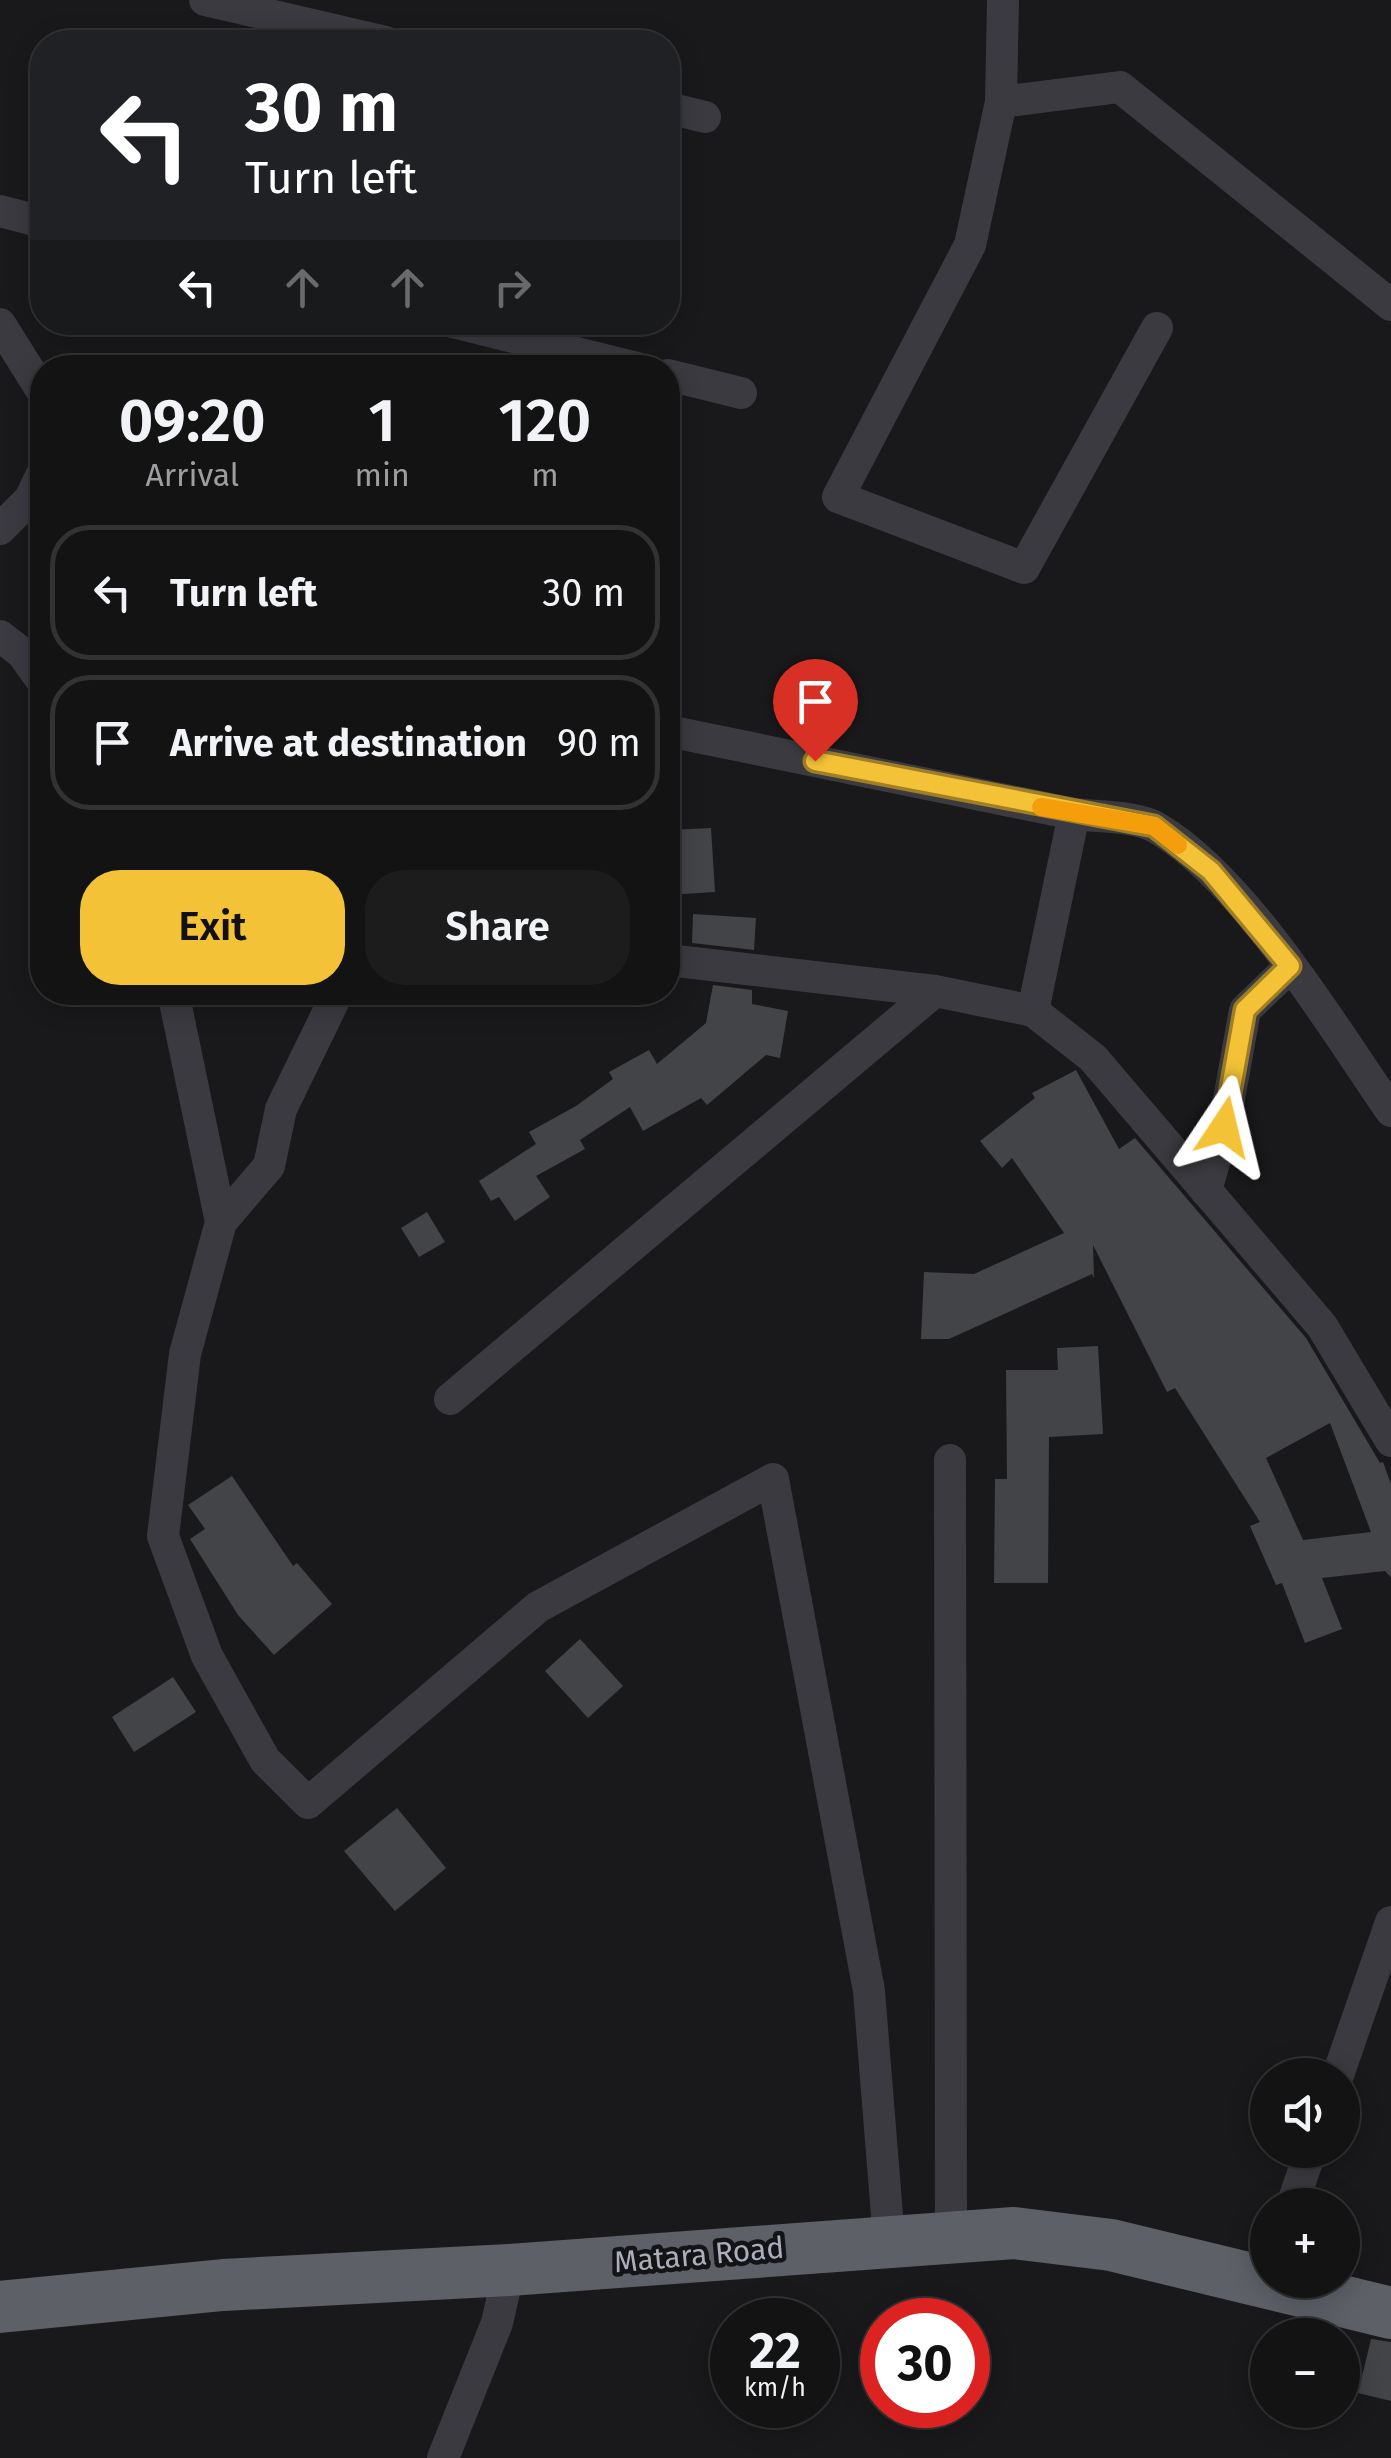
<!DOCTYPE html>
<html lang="en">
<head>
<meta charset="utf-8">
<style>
  :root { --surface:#131314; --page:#1c1c1d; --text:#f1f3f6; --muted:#9d9ea0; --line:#323234; --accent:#f4c237 }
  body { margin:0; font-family:"Fira Sans",sans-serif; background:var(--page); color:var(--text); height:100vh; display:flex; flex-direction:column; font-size:38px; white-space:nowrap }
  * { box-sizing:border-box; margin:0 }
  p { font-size:32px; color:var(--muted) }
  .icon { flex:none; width:55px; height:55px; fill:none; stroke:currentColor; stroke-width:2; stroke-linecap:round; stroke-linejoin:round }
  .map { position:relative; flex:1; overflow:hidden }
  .side { position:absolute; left:30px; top:355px; width:650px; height:650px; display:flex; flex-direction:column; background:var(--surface); border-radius:40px; box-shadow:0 5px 25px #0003,0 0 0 2px var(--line) }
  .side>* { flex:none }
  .top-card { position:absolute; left:30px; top:30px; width:650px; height:305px; border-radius:40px; box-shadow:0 5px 25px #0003,0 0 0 2px var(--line); background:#202124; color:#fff; overflow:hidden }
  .buttons { position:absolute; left:1250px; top:2058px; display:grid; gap:20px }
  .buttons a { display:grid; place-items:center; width:110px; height:110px; border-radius:50%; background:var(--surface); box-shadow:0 5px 25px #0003,0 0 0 2px var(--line); font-size:50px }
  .speed { position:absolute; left:710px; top:2298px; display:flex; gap:20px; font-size:50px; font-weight:700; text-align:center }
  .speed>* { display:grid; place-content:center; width:130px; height:130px; border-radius:50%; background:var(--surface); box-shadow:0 5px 25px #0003,0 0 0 2px var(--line); line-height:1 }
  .speed small { font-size:25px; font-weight:400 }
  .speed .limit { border:15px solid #d22; background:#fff; color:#111 }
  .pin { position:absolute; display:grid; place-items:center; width:85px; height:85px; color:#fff; margin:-102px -42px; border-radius:50% 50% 50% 0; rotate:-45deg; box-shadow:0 0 10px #0007 }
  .pin .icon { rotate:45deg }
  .me { position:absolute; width:110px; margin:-55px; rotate:10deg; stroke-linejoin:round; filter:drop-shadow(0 0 8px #0008) }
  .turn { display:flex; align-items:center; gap:35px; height:210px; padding:0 50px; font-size:45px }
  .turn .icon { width:130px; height:130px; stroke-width:2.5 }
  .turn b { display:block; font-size:70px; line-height:85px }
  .lanes { display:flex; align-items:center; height:95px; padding:0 50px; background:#0003; justify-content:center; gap:50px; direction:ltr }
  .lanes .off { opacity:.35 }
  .eta { display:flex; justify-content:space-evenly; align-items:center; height:170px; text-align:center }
  .eta b { font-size:60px; font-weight:600; line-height:70px }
  .primary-button { display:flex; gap:20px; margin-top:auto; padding:20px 50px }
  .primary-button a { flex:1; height:115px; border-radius:40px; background:var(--accent); color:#111; font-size:40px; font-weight:600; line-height:115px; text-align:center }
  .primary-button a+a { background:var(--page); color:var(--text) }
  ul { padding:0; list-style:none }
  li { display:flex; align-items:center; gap:30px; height:135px; margin:0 20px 15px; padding:0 30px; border:5px solid var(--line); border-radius:40px }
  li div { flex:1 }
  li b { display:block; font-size:38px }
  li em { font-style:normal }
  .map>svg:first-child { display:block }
  .building { fill:#434448; fill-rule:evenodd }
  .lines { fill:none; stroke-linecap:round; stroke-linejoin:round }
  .minor { stroke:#3a3a40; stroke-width:32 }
  .trunk { stroke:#5e6068; stroke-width:52 }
  .route-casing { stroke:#9f7e24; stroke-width:25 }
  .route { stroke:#f4c237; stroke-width:18 }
  .slow { stroke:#f59e0b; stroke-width:18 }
  .labels { text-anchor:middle; stroke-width:9; stroke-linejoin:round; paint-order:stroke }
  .street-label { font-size:30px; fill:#abafbb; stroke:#141416 }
</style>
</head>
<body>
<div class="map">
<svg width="1391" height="2458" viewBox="0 0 1391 2458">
  <rect width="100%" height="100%" fill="#19191b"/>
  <path class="building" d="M711 828 715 892 668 895V830Z
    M693 914 756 918 754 950 692 943Z
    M713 985 752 990V1004L788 1011 780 1058 766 1055 707 1105 701 1098 643 1131 630 1107 580 1140 585 1149 536 1176 550 1197 515 1221 499 1197 491 1201 479 1181 536 1144 529 1132 576 1106 613 1079 609 1072 649 1050 657 1064 706 1023Z
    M1076 1070 1119 1149 1135 1138 1306 1338 1380 1463 1383 1462 1391 1484V1577L1385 1571 1322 1578 1342 1629 1305 1643 1282 1583 1276 1585 1250 1526 1260 1522 1175 1388 1167 1392 1093 1245 1094 1278 1092 1274 949 1339H921L924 1272 974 1274 1064 1233 1012 1158 1002 1168 980 1141 1035 1098 1032 1093ZM1330 1423 1371 1532 1303 1540 1266 1458Z
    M427 1212 445 1242 419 1257 401 1228Z
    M1098 1346 1103 1434 1049 1437 1048 1583H994L995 1479H1007L1006 1370H1058L1057 1348Z
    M232 1476 293 1566 297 1563 332 1604 274 1655 238 1615 190 1539 205 1529 188 1505Z
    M580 1639 623 1686 588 1718 545 1671Z
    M173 1677 196 1712 134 1752 112 1717Z
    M397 1808 446 1868 395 1911 344 1851Z
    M1371 2339 1391 2342V2401L1358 2393Z"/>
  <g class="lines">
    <path class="minor" d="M205 0 386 42
      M1003 0 1001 102 1120 87 1391 305
      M1001 102 970 245 838 497 1024 568 1157 328
      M668 108 705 117
      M0 211 42 222
      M453 322 637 368
      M0 324 42 391
      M668 375 741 393
      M0 529 30 499 42 474
      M0 636 22 653 42 681
      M668 731 1074 814
      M668 960 935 991 1033 1011 1093 1058 1322 1326 1391 1441
      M173 992 221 1222 185 1354 163 1536 207 1656 265 1760 308 1803 538 1607 773 1479 869 1991 889 2240
      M1033 1011 1074 814C1098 817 1137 816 1157 828 1244 879 1333 1027 1391 1111
      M1206 1191 1224 1127 1245 1010 1291 966
      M221 1222 269 1166 281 1109 338 992
      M450 1399 935 991
      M950 1460 951 2234
      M1338 2075 1391 1922
      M1292 2205 1311 2150
      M443 2458 497 2323 509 2270"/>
    <path class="trunk" d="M0 2307 223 2285 509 2270 1014 2233 1111 2245 1391 2313"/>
  </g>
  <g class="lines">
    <g class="route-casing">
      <path id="route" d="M815 761 1154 826 1211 871 1290 966 1245 1010 1224 1127"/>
    </g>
    <use href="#route" class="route"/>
    <path class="slow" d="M1041 807 1154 826 1178 845"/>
  </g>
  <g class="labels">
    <g class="street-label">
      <text transform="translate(699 2255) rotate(-5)" y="10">Matara Road</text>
    </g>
  </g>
</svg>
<div class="buttons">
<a><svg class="icon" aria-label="sound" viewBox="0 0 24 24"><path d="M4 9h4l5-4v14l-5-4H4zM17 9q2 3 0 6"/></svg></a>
<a>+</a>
<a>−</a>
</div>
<div class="speed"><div>22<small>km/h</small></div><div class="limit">30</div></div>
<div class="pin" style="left:815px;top:761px;background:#d93025"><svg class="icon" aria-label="arrive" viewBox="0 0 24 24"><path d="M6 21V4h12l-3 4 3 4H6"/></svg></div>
<svg class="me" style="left:1224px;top:1127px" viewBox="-20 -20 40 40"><path d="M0-17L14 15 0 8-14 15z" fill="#f4c237" stroke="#fff" stroke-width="4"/></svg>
<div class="top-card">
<div class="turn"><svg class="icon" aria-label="left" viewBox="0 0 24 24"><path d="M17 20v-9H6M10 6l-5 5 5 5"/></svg><div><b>30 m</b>Turn left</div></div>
<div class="lanes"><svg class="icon" aria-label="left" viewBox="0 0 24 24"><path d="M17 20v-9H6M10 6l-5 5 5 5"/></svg><svg class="icon off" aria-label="ahead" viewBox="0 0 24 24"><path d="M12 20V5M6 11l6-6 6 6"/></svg><svg class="icon off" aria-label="ahead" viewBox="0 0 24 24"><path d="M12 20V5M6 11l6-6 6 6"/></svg><svg class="icon off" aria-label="right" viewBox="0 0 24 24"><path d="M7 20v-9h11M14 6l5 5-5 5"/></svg></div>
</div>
<section class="side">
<div class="eta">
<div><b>09:20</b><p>Arrival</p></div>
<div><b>1</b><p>min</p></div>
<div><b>120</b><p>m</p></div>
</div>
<ul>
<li><svg class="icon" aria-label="left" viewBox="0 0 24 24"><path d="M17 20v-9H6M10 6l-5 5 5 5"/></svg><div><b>Turn left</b></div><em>30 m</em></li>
<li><svg class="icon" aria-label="arrive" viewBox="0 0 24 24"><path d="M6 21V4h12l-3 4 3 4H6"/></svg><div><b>Arrive at destination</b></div><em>90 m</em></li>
</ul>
<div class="primary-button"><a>Exit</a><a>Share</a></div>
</section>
</div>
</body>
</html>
